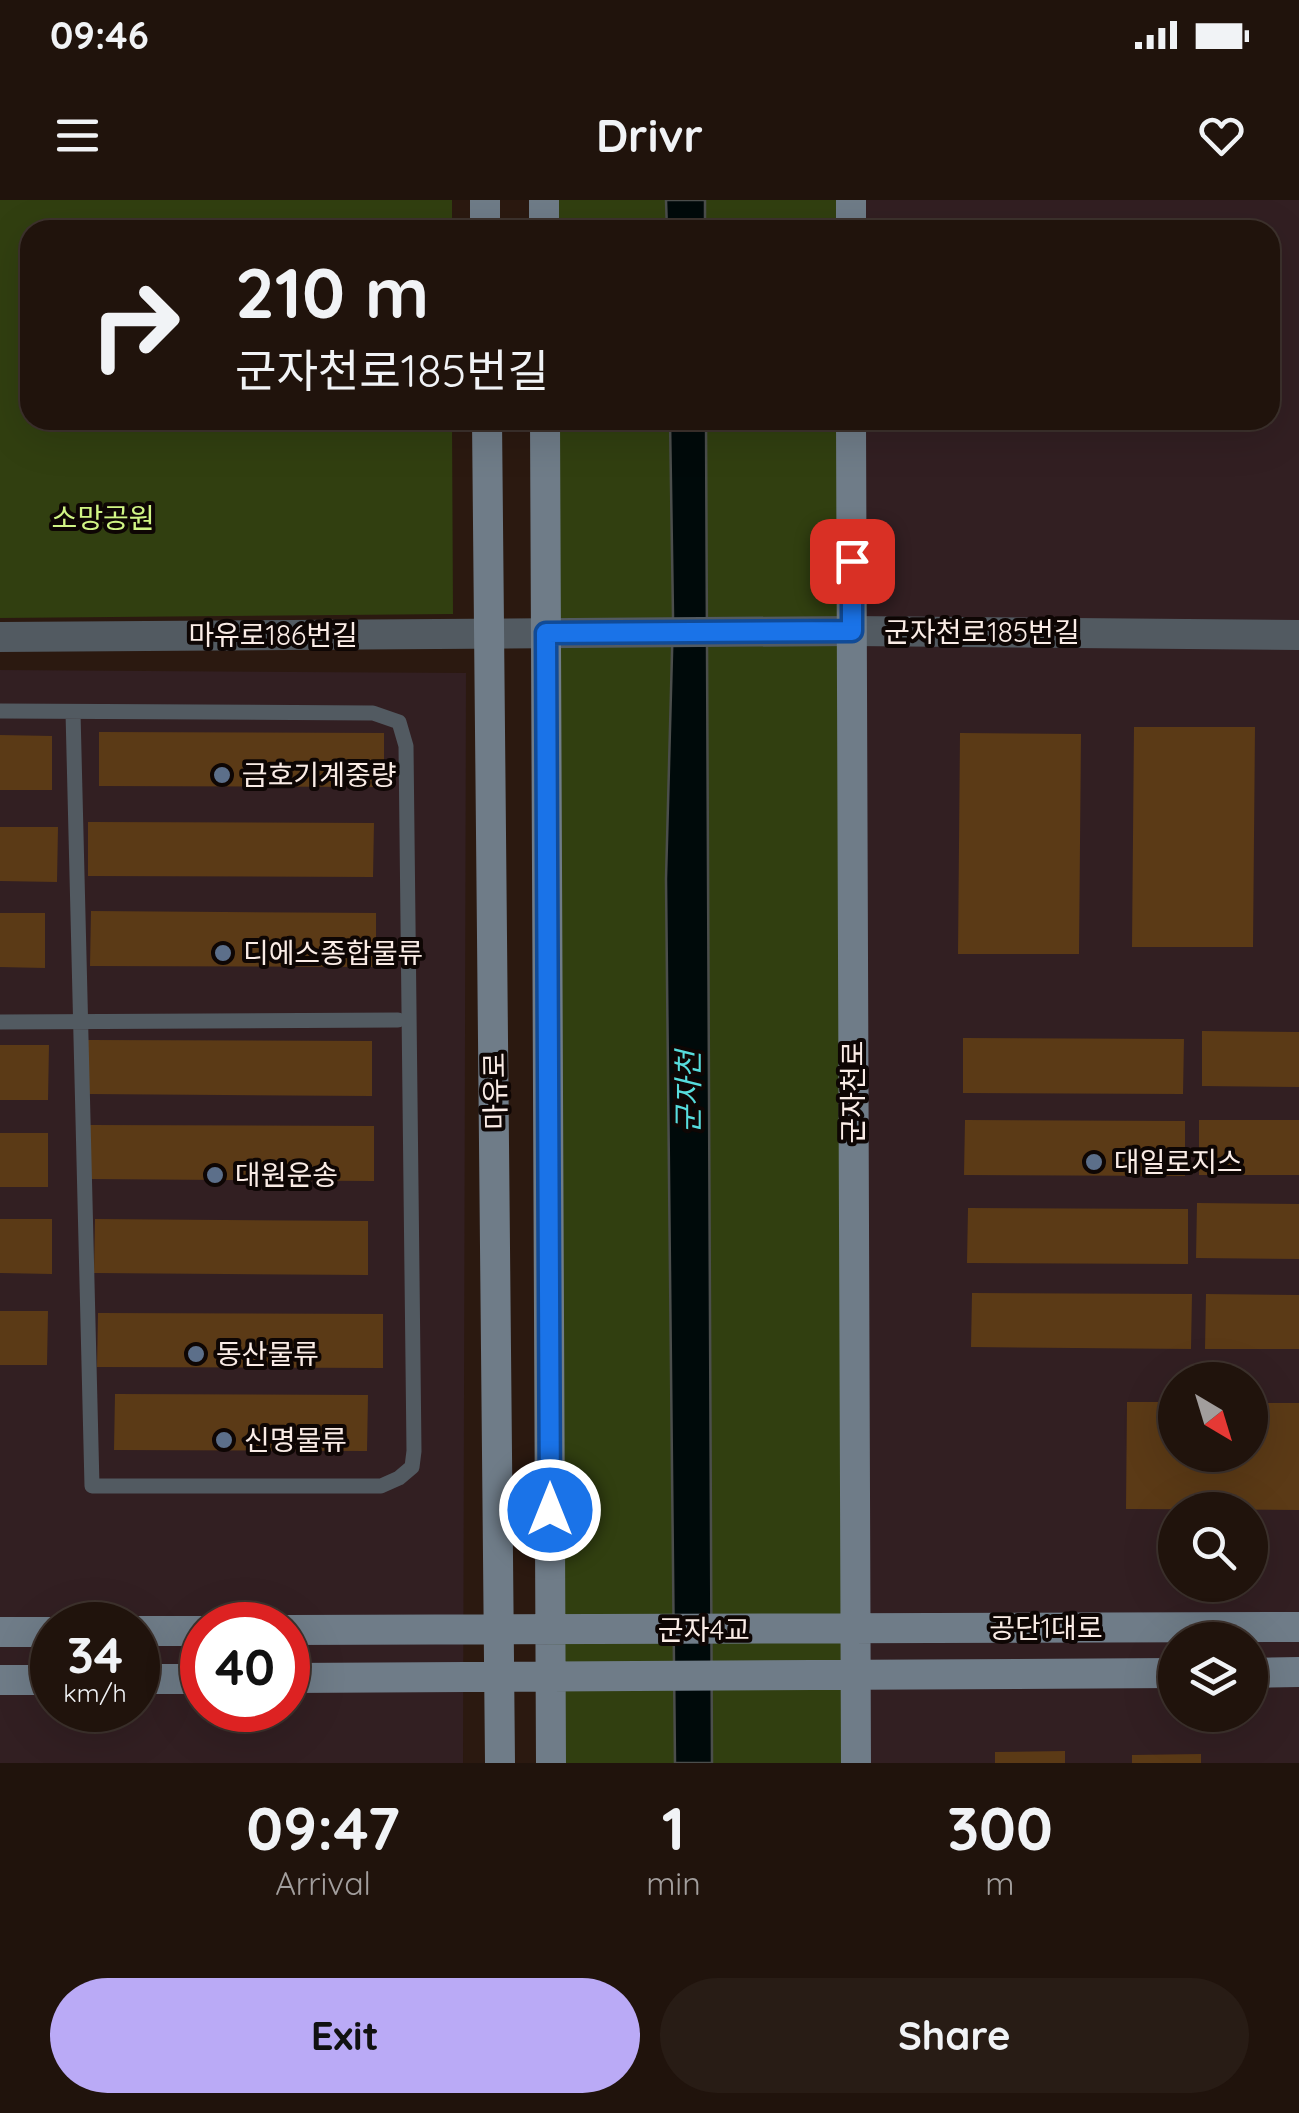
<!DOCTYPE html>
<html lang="en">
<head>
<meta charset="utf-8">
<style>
  :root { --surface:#20130c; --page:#281c15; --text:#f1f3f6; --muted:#a29e9d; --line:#3d322d; --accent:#baaaf6 }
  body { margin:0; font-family:Quicksand,"Noto Sans KR",sans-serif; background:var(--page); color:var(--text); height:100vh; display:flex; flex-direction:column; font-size:38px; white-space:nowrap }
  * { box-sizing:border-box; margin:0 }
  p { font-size:32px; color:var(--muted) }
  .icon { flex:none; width:55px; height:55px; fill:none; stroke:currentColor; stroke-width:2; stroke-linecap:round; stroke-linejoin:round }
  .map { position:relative; height:1563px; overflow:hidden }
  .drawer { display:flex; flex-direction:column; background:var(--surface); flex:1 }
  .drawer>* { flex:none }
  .hud { position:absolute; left:20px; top:20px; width:1260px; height:210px; border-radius:30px; box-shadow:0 10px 40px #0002,0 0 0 2px var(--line); background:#20130c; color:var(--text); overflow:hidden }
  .needle { width:65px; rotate:142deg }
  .tools { position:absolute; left:1158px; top:1162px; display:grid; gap:20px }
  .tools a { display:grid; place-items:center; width:110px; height:110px; border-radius:50%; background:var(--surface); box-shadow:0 10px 40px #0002,0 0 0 2px var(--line); font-size:50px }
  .speed { position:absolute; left:30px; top:1402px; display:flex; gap:20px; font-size:50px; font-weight:700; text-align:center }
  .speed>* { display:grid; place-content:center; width:130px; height:130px; border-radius:50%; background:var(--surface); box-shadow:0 10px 40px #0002,0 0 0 2px var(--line); line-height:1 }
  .speed small { font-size:25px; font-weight:400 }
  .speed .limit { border:15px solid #d22; background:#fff; color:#111 }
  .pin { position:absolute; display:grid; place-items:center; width:85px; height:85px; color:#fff; margin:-42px; border-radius:20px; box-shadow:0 5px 15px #0006 }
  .me { position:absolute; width:110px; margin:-55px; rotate:0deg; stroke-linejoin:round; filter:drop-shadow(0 0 8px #0008) }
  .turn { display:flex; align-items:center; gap:35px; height:210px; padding:0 50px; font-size:45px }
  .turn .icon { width:130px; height:130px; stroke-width:2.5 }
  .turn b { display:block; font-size:70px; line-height:85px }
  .eta { display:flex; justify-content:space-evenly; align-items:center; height:170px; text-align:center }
  .eta b { font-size:60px; font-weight:800; line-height:70px }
  .cta { display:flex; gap:20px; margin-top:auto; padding:20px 50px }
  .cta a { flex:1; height:115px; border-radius:60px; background:var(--accent); color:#111; font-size:40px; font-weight:800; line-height:115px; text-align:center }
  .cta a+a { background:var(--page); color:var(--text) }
  .status { display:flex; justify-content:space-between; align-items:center; height:70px; padding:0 50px; background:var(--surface); direction:ltr }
  .status svg { height:28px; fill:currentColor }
  header { display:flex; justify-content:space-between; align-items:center; height:130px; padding:0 50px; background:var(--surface); font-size:45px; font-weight:800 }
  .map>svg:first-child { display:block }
  .industrial { fill:#321f22; fill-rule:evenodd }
  .green { fill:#313f10 }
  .water { fill:#000a0a; stroke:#4b4e4c; stroke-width:2.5 }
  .building { fill:#5b3a16 }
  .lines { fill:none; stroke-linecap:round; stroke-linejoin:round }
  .lane { stroke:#525a61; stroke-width:15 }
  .street { stroke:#525a61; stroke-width:30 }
  .secondary { stroke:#6f7c88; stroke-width:30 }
  .route-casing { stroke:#114b97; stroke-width:25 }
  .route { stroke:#1a73e8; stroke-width:18 }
  .service-dot { fill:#5c6f8a; stroke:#0e0604; stroke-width:4 }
  .labels { text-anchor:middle; stroke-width:8; stroke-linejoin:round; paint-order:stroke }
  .park-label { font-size:28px; fill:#d1f585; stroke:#0e0604 }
  .street-label { font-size:28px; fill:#faece6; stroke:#0e0604 }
  .poi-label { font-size:28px; fill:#faece6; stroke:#0e0604; text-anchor:start }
  .water-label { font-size:30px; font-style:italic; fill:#57dddd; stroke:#0e0604 }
</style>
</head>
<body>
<div class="status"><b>09:46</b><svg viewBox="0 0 49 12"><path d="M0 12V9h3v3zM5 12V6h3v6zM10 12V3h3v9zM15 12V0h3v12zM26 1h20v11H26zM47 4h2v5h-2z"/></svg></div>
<header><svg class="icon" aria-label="menu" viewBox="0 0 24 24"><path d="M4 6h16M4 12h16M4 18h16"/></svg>Drivr<svg class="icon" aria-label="heart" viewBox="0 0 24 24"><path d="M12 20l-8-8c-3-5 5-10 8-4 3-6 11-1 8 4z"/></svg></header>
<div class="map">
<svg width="1299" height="1563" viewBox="0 0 1299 1563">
  <rect width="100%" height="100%" fill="#2b1910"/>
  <path class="industrial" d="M857 0H1299V1563H866L858 220H1270V30H857ZM1175 1180H1250V1255H1175ZM1175 1310H1250V1385H1175ZM1175 1440H1250V1515H1175Z
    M0 470 466 473 463 1563H0ZM52 1425H138V1510H52ZM202 1425H288V1510H202Z"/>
  <path class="green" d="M0 0H452V30H30V220H452L453 414 0 418Z
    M543 0H851V30H543Z
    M543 220H851L856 1563H548Z"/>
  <path class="water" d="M666 0H705V30H667Z
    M670 220H706L712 1563H675L666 679 673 416Z"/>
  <path class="building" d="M1134 527H1255L1253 747H1132Z
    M99 532 384 533V587L99 586Z
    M960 533 1081 534 1079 754H958Z
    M0 535 52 536V590H0Z
    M88 622 374 623 373 677 88 676Z
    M0 627H58L57 682 0 681Z
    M91 711 376 713V767L90 766Z
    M0 713H45V768L0 767Z
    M1202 831 1299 832V887L1202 886Z
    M963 838 1184 839 1183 894 963 893Z
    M87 840 372 841V896L87 894Z
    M0 845H49L48 900H0Z
    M965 920 1185 921V976L964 975Z
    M1199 920H1299V975H1199Z
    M89 925 374 926V981L89 979Z
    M0 933H48V987H0Z
    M1197 1003 1299 1004V1059L1196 1058Z
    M968 1008 1188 1009V1064L967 1063Z
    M0 1019H52V1074L0 1073Z
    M95 1019 368 1021V1075L94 1073Z
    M972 1093 1192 1094 1191 1149 971 1147Z
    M1206 1094 1299 1095V1149H1205Z
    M0 1111H48L47 1165H0Z
    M98 1113 383 1114V1168L97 1167Z
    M115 1194 368 1195 367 1251 114 1250Z
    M1127 1202H1175V1255H1250V1203H1299V1310L1126 1309Z
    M1065 1551V1563H995V1552Z
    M1201 1554V1563H1132V1555Z"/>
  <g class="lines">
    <path class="lane" d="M0 511 373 513 399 522 406 546 414 1251 412 1267 399 1278 381 1286H92L73 512
      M0 822 398 820"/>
    <path class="street" d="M0 437 852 431 1299 435"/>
    <path class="secondary" d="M485 0V30
      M544 0V30
      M851 0V30
      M487 220 500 1563
      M545 220 551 1563
      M851 220 856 1563
      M288 1430 1299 1427
      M138 1431H202
      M0 1432H52
      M1250 1473 1299 1472
      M288 1478 1175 1473
      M138 1479H202
      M0 1480H52"/>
  </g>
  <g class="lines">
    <g class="route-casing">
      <path id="route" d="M550 1310 546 433 852 431V361"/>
    </g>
    <use href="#route" class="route"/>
  </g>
  <g class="service-dot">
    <circle cx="222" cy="575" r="10"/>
    <circle cx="223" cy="753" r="10"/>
    <circle cx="1094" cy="962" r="10"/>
    <circle cx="215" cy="975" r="10"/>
    <circle cx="196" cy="1154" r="10"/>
    <circle cx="224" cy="1240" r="10"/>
  </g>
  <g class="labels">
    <g class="park-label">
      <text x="103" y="328">소망공원</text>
    </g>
    <g class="street-label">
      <text x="982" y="442">군자천로185번길</text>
      <text x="273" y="445">마유로186번길</text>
      <text transform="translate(495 891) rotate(-91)" y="10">마유로</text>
      <text transform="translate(853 892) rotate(-90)" y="10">군자천로</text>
      <text x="1046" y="1438">공단1대로</text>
      <text x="704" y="1440">군자4교</text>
    </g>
    <g class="poi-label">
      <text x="242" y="585">금호기계중량</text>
      <text x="243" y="763">디에스종합물류</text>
      <text x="1114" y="972">대일로지스</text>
      <text x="235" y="985">대원운송</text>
      <text x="216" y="1164">동산물류</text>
      <text x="244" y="1250">신명물류</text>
    </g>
    <g class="water-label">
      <text transform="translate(689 892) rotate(-90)" y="10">군자천</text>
    </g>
  </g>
</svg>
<div class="tools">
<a><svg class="needle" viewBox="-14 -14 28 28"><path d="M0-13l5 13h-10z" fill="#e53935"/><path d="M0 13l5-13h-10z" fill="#a29e9d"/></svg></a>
<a><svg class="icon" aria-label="search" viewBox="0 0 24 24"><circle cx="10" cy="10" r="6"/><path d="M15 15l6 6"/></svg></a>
<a><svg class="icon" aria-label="layers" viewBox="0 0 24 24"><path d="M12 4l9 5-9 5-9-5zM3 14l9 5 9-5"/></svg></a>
</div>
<div class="speed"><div>34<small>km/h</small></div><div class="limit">40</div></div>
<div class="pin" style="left:852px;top:361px;background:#d93025"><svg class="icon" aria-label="arrive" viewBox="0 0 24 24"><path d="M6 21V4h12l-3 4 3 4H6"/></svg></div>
<svg class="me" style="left:550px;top:1310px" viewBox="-20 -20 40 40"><circle r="17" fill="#1a73e8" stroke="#fff" stroke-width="3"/><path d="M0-11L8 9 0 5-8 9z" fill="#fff"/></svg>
<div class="hud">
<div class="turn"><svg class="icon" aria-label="right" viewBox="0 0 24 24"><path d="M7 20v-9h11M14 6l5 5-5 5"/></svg><div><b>210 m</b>군자천로185번길</div></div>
</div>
</div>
<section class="drawer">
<div class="eta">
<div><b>09:47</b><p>Arrival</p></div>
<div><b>1</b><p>min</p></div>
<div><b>300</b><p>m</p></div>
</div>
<div class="cta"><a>Exit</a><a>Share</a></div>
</section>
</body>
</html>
